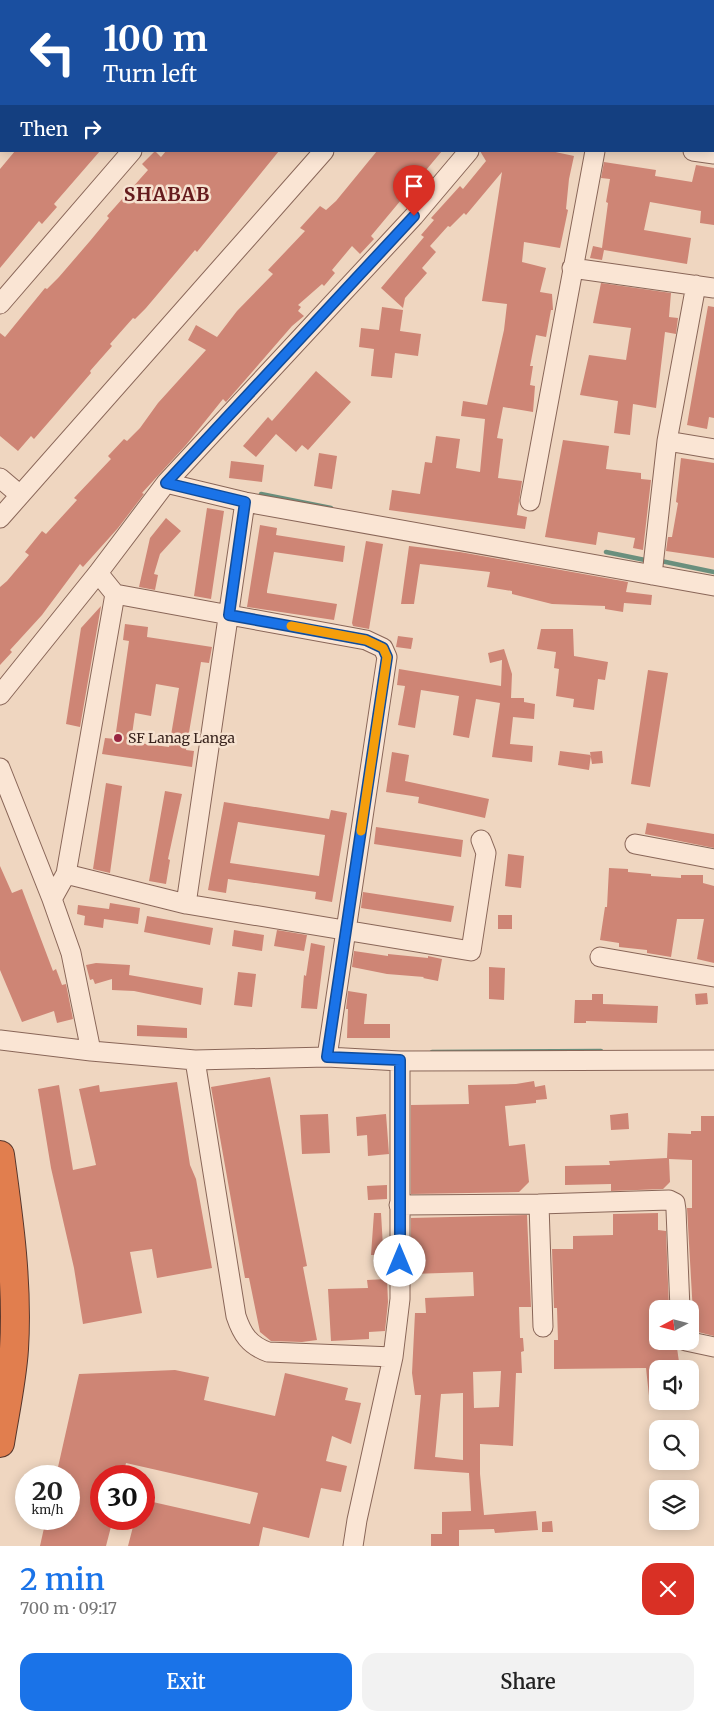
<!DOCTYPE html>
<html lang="en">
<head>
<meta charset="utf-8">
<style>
  :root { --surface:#fff; --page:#f2f2f2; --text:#222; --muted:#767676; --accent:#1a73e8 }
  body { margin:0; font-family:Merriweather,serif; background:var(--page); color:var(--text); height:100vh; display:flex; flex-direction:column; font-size:19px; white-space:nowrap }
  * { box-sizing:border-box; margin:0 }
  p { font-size:16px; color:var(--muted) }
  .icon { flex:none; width:28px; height:28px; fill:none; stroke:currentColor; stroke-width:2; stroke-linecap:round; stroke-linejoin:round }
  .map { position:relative; height:1546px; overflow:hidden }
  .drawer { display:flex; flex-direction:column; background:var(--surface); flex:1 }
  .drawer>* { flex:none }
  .banner { position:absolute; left:0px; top:0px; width:715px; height:152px; box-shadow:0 2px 12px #0003; background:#1a4fa0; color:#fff; overflow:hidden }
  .needle { width:32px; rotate:263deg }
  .buttons { position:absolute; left:649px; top:1300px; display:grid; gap:10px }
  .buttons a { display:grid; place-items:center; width:50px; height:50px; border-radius:10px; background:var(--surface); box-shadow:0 2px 12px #0003; font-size:25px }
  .speed { position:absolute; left:15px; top:1465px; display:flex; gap:10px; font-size:25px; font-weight:700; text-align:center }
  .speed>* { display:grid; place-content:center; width:65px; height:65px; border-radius:50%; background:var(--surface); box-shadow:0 2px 12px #0003; line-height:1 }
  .speed small { font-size:12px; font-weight:400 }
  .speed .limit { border:8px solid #d22; background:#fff; color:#111 }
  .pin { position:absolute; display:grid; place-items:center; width:42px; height:42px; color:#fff; margin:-51px -21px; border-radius:50% 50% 50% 0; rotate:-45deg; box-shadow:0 0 5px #0007 }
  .pin .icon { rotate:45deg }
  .me { position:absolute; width:55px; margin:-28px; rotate:0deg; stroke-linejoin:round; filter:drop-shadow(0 0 4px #0008) }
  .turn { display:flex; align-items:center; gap:18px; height:105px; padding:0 20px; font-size:22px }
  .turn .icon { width:65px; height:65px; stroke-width:2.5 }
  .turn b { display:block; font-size:35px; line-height:42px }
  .then { display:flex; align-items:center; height:48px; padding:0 20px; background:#0003; gap:10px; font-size:19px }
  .round { display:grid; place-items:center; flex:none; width:52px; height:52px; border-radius:15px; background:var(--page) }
  .headline { display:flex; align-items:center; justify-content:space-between; height:85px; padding:0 20px }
  h1 { font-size:30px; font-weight:600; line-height:38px; color:var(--accent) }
  .primary-button { display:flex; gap:10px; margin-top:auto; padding:10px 20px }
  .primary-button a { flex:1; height:58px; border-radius:15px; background:var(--accent); color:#fff; font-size:20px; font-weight:600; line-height:58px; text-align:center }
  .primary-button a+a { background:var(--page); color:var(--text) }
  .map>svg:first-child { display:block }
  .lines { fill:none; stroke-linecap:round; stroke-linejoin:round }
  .stream { stroke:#6a8f7d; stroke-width:4.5 }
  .building { fill:#ce8575; fill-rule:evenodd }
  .minor-casing { stroke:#896658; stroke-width:21 }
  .highway-casing { stroke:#56362c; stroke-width:30 }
  .minor { stroke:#fae5d4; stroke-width:19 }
  .highway { stroke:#e17e4e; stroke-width:28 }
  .route-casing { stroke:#114b97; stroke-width:12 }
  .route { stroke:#1a73e8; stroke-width:9 }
  .slow { stroke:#f59e0b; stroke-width:9 }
  .poi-dot { fill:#992642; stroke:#f6e2d0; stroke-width:2 }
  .labels { text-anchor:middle; stroke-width:5; stroke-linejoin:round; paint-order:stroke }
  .poi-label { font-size:14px; fill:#38231d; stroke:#f6e2d0; text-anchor:start }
  .district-label { font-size:19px; font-weight:bold; letter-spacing:1px; fill:#651b1d; stroke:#f6e2d0 }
</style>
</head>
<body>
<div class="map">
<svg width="714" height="1546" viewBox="0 0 714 1546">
  <rect width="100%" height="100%" fill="#efd6c0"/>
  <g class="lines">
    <path class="stream" d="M261 494 331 508
      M606 552 645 560
      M661 561 714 572
      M432 1052 601 1051"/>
  </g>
  <path class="building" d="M15 151H100L54 204 57 207 42 224 39 221 0 268V169Z
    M155 151 161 157 166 151H279L197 252 195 250 146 308 135 319 133 318 110 344 112 346 90 371 91 373 54 416 34 439 31 436 18 451 0 436V333L5 337 45 288 47 289 59 277 90 241 109 218 107 216 148 170 142 164Z
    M377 151H442L371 236 374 239 360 254 352 246 332 270 335 273 324 286 322 284 298 305 301 307 298 311 304 316 292 326 226 402 223 399 186 445 142 493 144 494 118 528 83 567 80 564 42 615 10 650 12 652 0 665V587L7 581 29 555 25 552 42 531 46 534 77 500 74 498 111 459 108 456 124 439 127 441 140 428 158 403 206 350 188 340 196 325 217 337 237 311 273 274 268 270 305 231 300 228 320 206 326 210 336 201Z
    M480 151H551L574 156 569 179 566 209 568 210 560 248 524 242 522 262 546 268 540 292 552 294 553 310H551L546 337 536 335 530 366H533L530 385 535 386 533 412 503 407 497 438 503 439 498 478 522 481 517 515 527 517 525 529 389 510 392 490 420 494 425 462 432 463 436 436 460 439 456 468 480 472 485 419 461 416 463 401 487 405 504 330 507 304 482 301 502 172 466 215 464 213 450 227 448 226 430 246 436 252 422 268 427 273 405 298 403 308 381 288 424 237 421 235 434 220 431 218 460 186 463 189 486 161Z
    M604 162 656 170 655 176 692 182 696 165 714 168V225L700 223 701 211 650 202 644 230 691 238 687 264 604 250 602 260 590 258 593 246 602 248 608 203 606 202 610 179 601 178Z
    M601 283 671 293 669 317 678 318 676 334 665 332 656 408 633 404 630 435 614 433 618 401 580 395 589 355 626 360 631 328 593 323Z
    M708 306 714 307V418L709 417 707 429 687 425Z
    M382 307 403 310 400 331 421 334 418 356 395 353 392 378 371 376 374 349 359 347 361 328 379 330Z
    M316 371 351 402 308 450 302 445 296 452 276 434 256 457 243 446 268 417 272 421Z
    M563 440 609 446 606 469 641 473V479L651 480 643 550 633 548 635 538 598 532 596 545 545 537Z
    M319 453 337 456 332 489 314 486Z
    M681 458 714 463V558L666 551 668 537H672L678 503 676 502Z
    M231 461 264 465 262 482 229 478Z
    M207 508 224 511 211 599 194 596Z
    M166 518 181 531 160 554 154 574 158 575 155 590 139 587 150 538Z
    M260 525 277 528 276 535 345 546 343 562 274 552 267 591V593L337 604 334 620 247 607Z
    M366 541 383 544 369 629 353 626 352 623Z
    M409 546 460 552 628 582 626 592 652 595 651 605 624 603 623 612 605 609V606L552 604 512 594V591L487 587 490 572 420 564 414 604H401Z
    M101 606 80 727 66 724 81 628Z
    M125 624 148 627 147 637 212 647 209 663 201 662 186 750 194 751 192 767 102 754 105 738 115 739 129 641 123 640ZM156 684 179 688 169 747 131 742 135 713 151 716Z
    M541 629H573L574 656 608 662 605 680 598 679 594 710 573 707 574 699 556 696 559 669 554 668 556 652 537 649Z
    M398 636 413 638 411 649 396 647Z
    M504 649 512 674 511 698H524V702L535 704 534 719 513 717 510 744 533 746 532 762 492 757 500 703 476 699 469 738 453 735 459 696 421 690 415 728 398 725 405 686 397 685 399 669 501 686 502 660 490 663 488 653Z
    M648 670 668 673 650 787 631 784Z
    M560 751 591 755 589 770 558 765Z
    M602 751 603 763 592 764 590 752Z
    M392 752 409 755 405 781 489 799 485 818 418 803 419 797 386 792Z
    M106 783 122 786 110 873 93 869Z
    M165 791 182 794 168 859 170 860 166 884 149 881Z
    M224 802 329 819 331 810 347 813 332 902 315 899 316 892 228 879 226 893 208 890ZM238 822 325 835 319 876 230 863Z
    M647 823 714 834V848L645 834Z
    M376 827 463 840 461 857 374 844Z
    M508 854 524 856 521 888 505 886Z
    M0 866 12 893 22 889 53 971 56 969 62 985 66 984 73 1019 57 1023 54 1011 22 1022 0 970Z
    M609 868 628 869V872L651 874V876L681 878V875H703V883L714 886V963L697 959 704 919H677L671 957 647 953V950L619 947V943L600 940 605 907H607Z
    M363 892 454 906 451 922 361 908Z
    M110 903 140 908 138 924 104 919 103 928 84 925 85 916 77 914 78 905 109 909Z
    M498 915H512V929H498Z
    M147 916 213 928 210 945 144 932Z
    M234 930 264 935 262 951 232 946Z
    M277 930 307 935 304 951 274 946Z
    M311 943 325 946 317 1009 301 1008 304 975 306 976Z
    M354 951 388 956V954L428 958V956L442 959 438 981 423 978 424 977 387 974 352 967Z
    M96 963 130 965 129 975 203 988 201 1005 134 991 112 990V979L95 984 93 979 90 980 86 965Z
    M489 967 505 968 504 1000 489 999Z
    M238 972 256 974 252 1007 234 1005Z
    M348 991 367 994 364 1024H390V1038H347L348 1009H346Z
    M707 993 708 1004 696 1005 695 994Z
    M592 994H603V1004L658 1006 657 1023 586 1021V1023H574L575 1000H592Z
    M137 1025 187 1028V1038L137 1036Z
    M270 1077 307 1266 303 1267 317 1340 302 1342 271 1341 260 1332 249 1278H245L211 1087Z
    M534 1081 535 1087 545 1085 547 1099 536 1100V1103L505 1106 509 1146 525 1144 529 1182 519 1192 411 1194V1105L469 1104 468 1085 516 1084Z
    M177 1082 190 1165 196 1179 212 1268 157 1278 152 1249 130 1252 142 1313 83 1324 74 1268 51 1168 38 1089 59 1085 73 1170 96 1165 79 1089 99 1085 100 1092Z
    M628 1113 629 1129 611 1130 610 1115Z
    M328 1114 330 1153 302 1154 300 1115Z
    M386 1114 389 1154 368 1156 367 1135 357 1136 356 1117Z
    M701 1116H714V1336L694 1331 687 1208H692V1160L669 1159 670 1182 663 1189 611 1191V1184L565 1185V1166L610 1165 609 1161 667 1158 668 1133 691 1134V1131H701Z
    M387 1185V1199L368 1200 367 1186Z
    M374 1213H381L383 1247H387L388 1264 377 1265 376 1255H371Z
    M658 1213V1230L666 1231 669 1309H658V1341H667V1349L677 1348 680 1369 658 1367V1404L650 1405 646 1368 554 1369V1340H558L557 1308H554L552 1249H573V1236L613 1235V1214Z
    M527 1215 531 1307H519L520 1338H523L524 1351 521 1352 522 1373H516L513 1446 480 1444V1474L484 1515 536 1511 538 1530 495 1533 494 1529 459 1530V1546H431V1534H442V1512L471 1511 469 1473 414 1469 421 1395H415L412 1373 415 1313H426L425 1298 474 1296 473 1272 411 1274V1218ZM501 1371 499 1407 474 1408 473 1372ZM463 1393V1460L435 1457 441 1394Z
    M387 1279 388 1302 385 1331 369 1332V1339L331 1341 328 1289 368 1288 367 1280Z
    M175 1370 209 1377 204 1400 275 1416 285 1373 348 1388 345 1400 361 1403 351 1444 332 1436 326 1461 347 1466 341 1492 321 1488 309 1538 263 1527 259 1546H128L135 1519H144V1500L250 1524 258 1493 126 1463 123 1476H101V1519H113L106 1546H40L46 1519H69V1476H56L79 1374Z
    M552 1521 553 1532H542V1522Z"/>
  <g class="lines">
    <g class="minor-casing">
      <path id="minor" d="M83 0 85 1
        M622 0 624 1
        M261 1 262 0
        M456 1 457 0
        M602 1 603 0
        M693 151 714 154
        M572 268 714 288
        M0 304 132 151
        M667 441 714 449
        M0 478 20 495
        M166 483 245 502 714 586
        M530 501 595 151
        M0 518 324 151
        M98 573 115 594 366 640 383 648 387 657 327 1057
        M652 575 667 441 696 285
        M0 695 98 573 166 483 414 216 469 151
        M0 768 52 899 71 953 91 1051
        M635 844 714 859
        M66 874 186 904 245 502
        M52 899 66 874 115 594
        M186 904 471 951 486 853 481 840
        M600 957 714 977
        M0 1040 91 1051 195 1060 327 1057 400 1061 714 1060
        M195 1060 236 1316C242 1334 249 1345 268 1352L393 1357
        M539 1204 543 1327
        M399 1205 539 1204 669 1200 675 1203 676 1210 680 1309
        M686 1341 714 1347
        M353 1546 357 1520 393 1357 400 1299V1061"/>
    </g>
    <g class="highway-casing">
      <path id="highway" d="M0 1155C9 1220 18 1284 14 1349 12 1380 5 1412 0 1443"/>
    </g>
    <use href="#minor" class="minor"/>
    <use href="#highway" class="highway"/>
  </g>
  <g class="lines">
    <g class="route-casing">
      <path id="route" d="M400 1261V1060L327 1057 387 657 383 648 366 640 229 615 245 502 166 483 414 216"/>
    </g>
    <use href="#route" class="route"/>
    <path class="slow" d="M291 626 366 640 383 648 387 657 361 831"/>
  </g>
  <circle class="poi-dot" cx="118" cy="738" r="5"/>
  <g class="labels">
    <g class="poi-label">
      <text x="128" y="743">SF Lanag Langa</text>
    </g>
    <g class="district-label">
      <text x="167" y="201">SHABAB</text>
    </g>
  </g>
</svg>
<div class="buttons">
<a><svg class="needle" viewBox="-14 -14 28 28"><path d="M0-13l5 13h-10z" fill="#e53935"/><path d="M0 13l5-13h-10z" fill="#767676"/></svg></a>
<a><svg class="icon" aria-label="sound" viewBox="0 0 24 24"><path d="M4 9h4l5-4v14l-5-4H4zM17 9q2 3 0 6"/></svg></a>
<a><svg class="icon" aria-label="search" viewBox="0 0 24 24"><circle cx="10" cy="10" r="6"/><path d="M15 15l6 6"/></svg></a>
<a><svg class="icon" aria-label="layers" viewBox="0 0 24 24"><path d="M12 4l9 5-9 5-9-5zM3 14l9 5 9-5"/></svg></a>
</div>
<div class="speed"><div>20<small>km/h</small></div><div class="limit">30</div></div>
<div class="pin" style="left:414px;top:216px;background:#d93025"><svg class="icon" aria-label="arrive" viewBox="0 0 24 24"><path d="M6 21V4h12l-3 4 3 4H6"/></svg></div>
<svg class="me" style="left:400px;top:1261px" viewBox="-20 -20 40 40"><circle r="19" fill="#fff"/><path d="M0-13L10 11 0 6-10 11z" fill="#1a73e8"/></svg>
<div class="banner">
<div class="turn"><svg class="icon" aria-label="left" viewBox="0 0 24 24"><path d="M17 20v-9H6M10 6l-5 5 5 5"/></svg><div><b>100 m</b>Turn left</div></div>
<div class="then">Then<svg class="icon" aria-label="right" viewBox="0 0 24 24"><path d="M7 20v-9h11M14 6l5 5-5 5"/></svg></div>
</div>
</div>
<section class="drawer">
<div class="headline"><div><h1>2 min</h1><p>700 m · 09:17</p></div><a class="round" style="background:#d93025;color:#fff"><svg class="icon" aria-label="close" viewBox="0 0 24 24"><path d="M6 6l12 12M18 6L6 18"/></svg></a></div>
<div class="primary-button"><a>Exit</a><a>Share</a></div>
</section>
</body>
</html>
